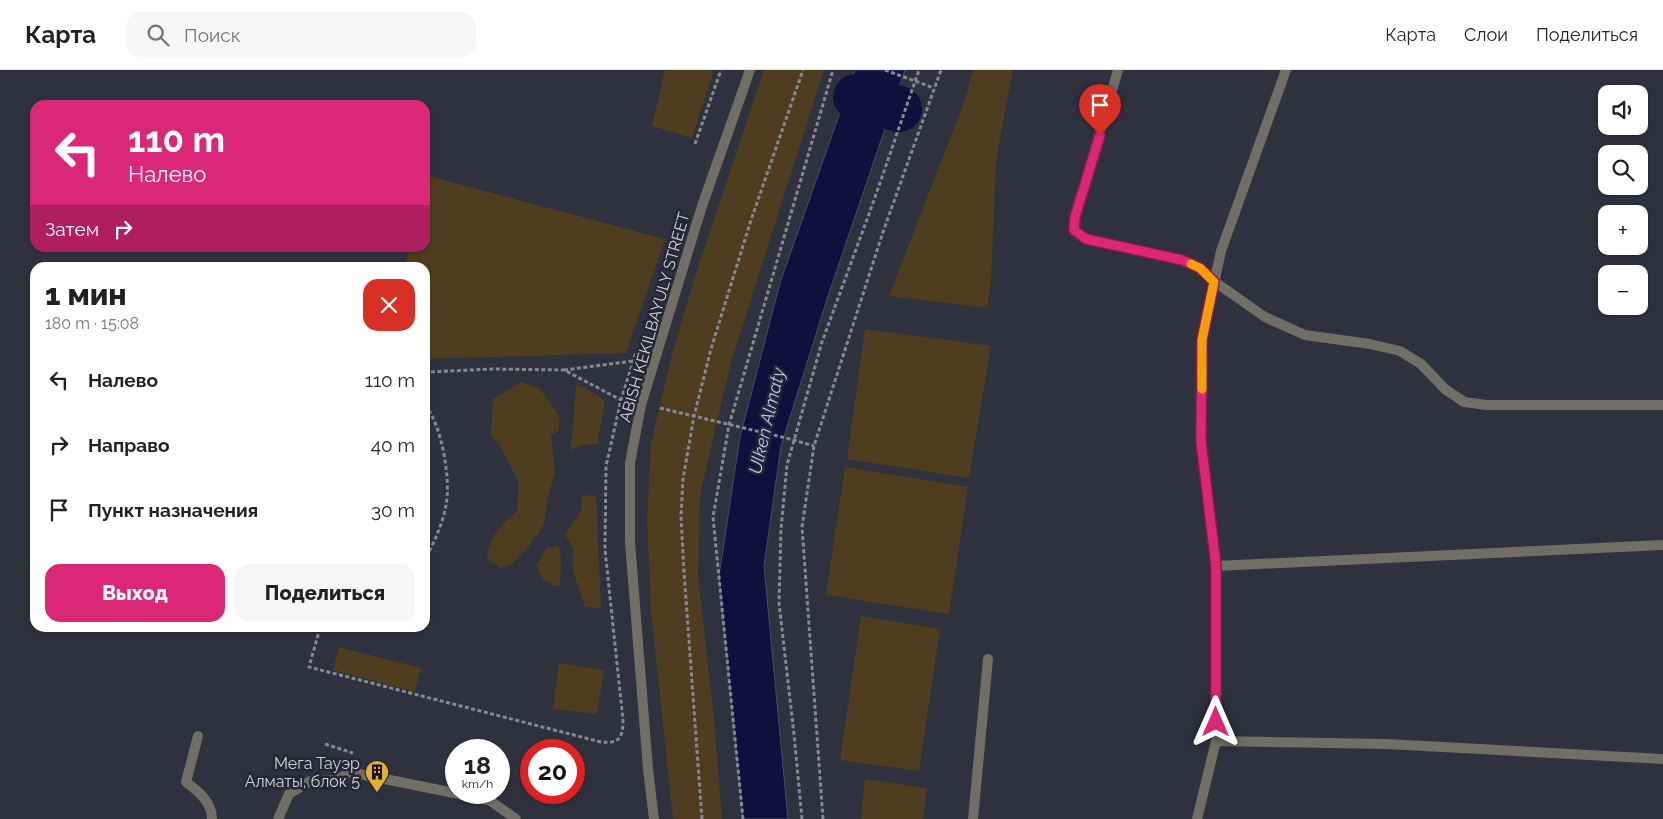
<!DOCTYPE html>
<html lang="ru">
<head>
<meta charset="utf-8">
<style>
  :root { --surface:#fff; --page:#f6f6f6; --text:#222; --muted:#767676; --line:#e0e0e0; --accent:#db2777 }
  body { margin:0; font-family:Raleway,sans-serif; background:var(--page); color:var(--text); height:100vh; display:flex; flex-direction:column; font-size:19px; white-space:nowrap }
  * { box-sizing:border-box; margin:0 }
  p { font-size:16px; color:var(--muted) }
  .icon { flex:none; width:28px; height:28px; fill:none; stroke:currentColor; stroke-width:2; stroke-linecap:round; stroke-linejoin:round }
  .map { position:relative; flex:1; overflow:hidden }
  .side { position:absolute; left:30px; top:192px; width:400px; height:370px; display:flex; flex-direction:column; background:var(--surface); border-radius:15px; box-shadow:0 1px 4px #0004 }
  .side>* { flex:none }
  .guide { position:absolute; left:30px; top:30px; width:400px; height:152px; border-radius:15px; box-shadow:0 1px 4px #0004; background:#db2777; color:#fff; overflow:hidden }
  .controls { position:absolute; left:1598px; top:15px; display:grid; gap:10px }
  .controls a { display:grid; place-items:center; width:50px; height:50px; border-radius:10px; background:var(--surface); box-shadow:0 1px 4px #0004; font-size:25px }
  .speed { position:absolute; left:445px; top:669px; display:flex; gap:10px; font-size:25px; font-weight:700; text-align:center }
  .speed>* { display:grid; place-content:center; width:65px; height:65px; border-radius:50%; background:var(--surface); box-shadow:0 1px 4px #0004; line-height:1 }
  .speed small { font-size:12px; font-weight:400 }
  .speed .limit { border:8px solid #d22; background:#fff; color:#111 }
  .pin { position:absolute; display:grid; place-items:center; width:42px; height:42px; color:#fff; margin:-51px -21px; border-radius:50% 50% 50% 0; rotate:-45deg; box-shadow:0 0 5px #0007 }
  .pin .icon { rotate:45deg }
  .me { position:absolute; width:55px; margin:-28px; rotate:0deg; stroke-linejoin:round; filter:drop-shadow(0 0 4px #0008) }
  .turn { display:flex; align-items:center; gap:18px; height:105px; padding:0 15px; font-size:22px }
  .turn .icon { width:65px; height:65px; stroke-width:2.5 }
  .turn b { display:block; font-size:35px; line-height:42px }
  .then { display:flex; align-items:center; height:48px; padding:0 15px; background:#0003; gap:10px; font-size:19px }
  .round { display:grid; place-items:center; flex:none; width:52px; height:52px; border-radius:15px; background:var(--page) }
  .headline { display:flex; align-items:center; justify-content:space-between; height:85px; padding:0 15px }
  h1 { font-size:30px; font-weight:800; line-height:38px }
  .primary-button { display:flex; gap:10px; margin-top:auto; padding:10px 15px }
  .primary-button a { flex:1; height:58px; border-radius:15px; background:var(--accent); color:#fff; font-size:20px; font-weight:800; line-height:58px; text-align:center }
  .primary-button a+a { background:var(--page); color:var(--text) }
  ul { padding:0; list-style:none }
  li { display:flex; align-items:center; gap:15px; height:65px; padding:0 15px }
  li div { flex:1 }
  li b { display:block; font-size:19px }
  li em { font-style:normal }
  header { display:flex; align-items:center; gap:30px; box-sizing:border-box; height:70px; padding:0 25px; background:var(--surface); border-bottom:1px solid var(--line) }
  header strong { font-size:24px }
  nav { display:flex; gap:28px; margin-inline-start:auto; font-size:18px }
  .search { width:350px; height:45px; background:var(--page); display:flex; align-items:center; gap:12px; box-sizing:border-box; padding:0 18px; border-radius:15px; color:var(--muted); font-size:19px }
  .map>svg:first-child { display:block }
  .green { fill:#4e3e1f }
  .water { fill:#110f3e; stroke:#4b4a6e }
  .lines { fill:none; stroke-linecap:round; stroke-linejoin:round }
  .river { stroke:#110f3e; stroke-width:46 }
  .path { stroke:#868893; stroke-width:3; stroke-dasharray:4 2.5; stroke-linecap:butt }
  .lane { stroke:#716d67; stroke-width:10 }
  .street { stroke:#716d67; stroke-width:10 }
  .route-casing { stroke:#8e194d; stroke-width:12 }
  .route { stroke:#db2777; stroke-width:9 }
  .slow { stroke:#f59e0b; stroke-width:9 }
  .labels { text-anchor:middle; stroke-width:5; stroke-linejoin:round; paint-order:stroke }
  .street-label { font-size:16px; fill:#d3d4dd; stroke:#252734 }
  .poi-label { font-size:16px; fill:#d3d4dd; stroke:#252734; text-anchor:end }
  .water-label { font-size:18px; font-style:italic; fill:#bec6f7; stroke:#252734 }
</style>
</head>
<body>
<header>
<strong>Карта</strong>
<div class="search"><svg class="icon" aria-label="search" viewBox="0 0 24 24"><circle cx="10" cy="10" r="6"/><path d="M15 15l6 6"/></svg>Поиск</div>
<nav><a>Карта</a><a>Слои</a><a>Поделиться</a></nav>
</header>
<div class="map">
<svg width="1663" height="749" viewBox="0 0 1663 749">
  <rect width="100%" height="100%" fill="#2f313e"/>
  <path class="green" d="M665 0H714L692 68 652 56Z
    M764 0H824L732 289 700 424 698 505 714 649 722 749H673L651 541 647 449 651 372 672 285 695 206Z
    M973 0H1013L996 90 991 212 987 238 889 226 965 30Z
    M428 106 665 169 626 283 425 289V198L405 197 410 178H425V119Z
    M865 259 991 276 969 408 847 389Z
    M521 312 539 318 559 345V360L551 365 555 403 547 431 544 455 529 476 511 495 500 498 487 488C492 462 498 458 517 441L519 413 500 376 491 365 493 329Z
    M576 314 593 322 605 331 597 374 583 375 570 380 572 370Z
    M845 397 968 417 949 544 826 525Z
    M582 425 596 426 601 538 585 537 573 501V478L565 465 581 441Z
    M559 476 561 490 560 515 554 516 542 509 536 495 547 478Z
    M861 546 940 559 919 701 840 690Z
    M339 577 421 598 415 622 333 600Z
    M559 593 604 600 597 644 553 639Z
    M865 709 927 718 923 749H861Z"/>
  <path class="water" d="M855 0H905L828 226 781 376 764 496 788 749H743L719 506 740 367 780 213Z"/>
  <g class="lines">
    <path class="river" d="M856 27 899 39"/>
    <path class="path" d="M885 0 934 18
      M695 74 721 0
      M564 300 633 291
      M425 304 428 302 493 299 564 300 621 330
      M425 335C442 355 451 410 446 435 443 453 434 473 425 489
      M660 338 790 369 814 376
      M320 558 309 597 601 672C619 674 623 668 623 650L605 480 606 396 621 330 636 282
      M325 674 353 683
      M702 749 684 502 681 446 683 409 694 346 711 279 751 150 803 0
      M743 749 713 447 729 355 833 0
      M802 749 794 664 779 533 781 459 787 395 822 272 873 133 919 0
      M823 749 802 457 814 376 883 162 941 0"/>
    <path class="lane" d="M1118 0 1075 147V160L1086 169 1183 190 1200 198 1215 212 1265 247 1305 265 1370 274 1400 281 1421 294 1445 319 1464 332 1486 335H1663
      M1216 496 1663 475
      M198 666 186 712C198 721 212 732 212 749
      M1216 671 1387 674 1663 689
      M278 749 289 724 310 711 336 710 350 702 489 730 516 749
      M973 749 988 589
      M1197 749 1216 671V496L1201 371 1202 270 1221 181 1286 0"/>
    <path class="street" d="M654 749 648 699 630 472V393L641 335 702 136 750 0"/>
  </g>
  <g class="lines">
    <g class="route-casing">
      <path id="route" d="M1100 65 1075 147 1074 160 1086 169 1182 190 1200 198 1214 212 1202 270 1201 371 1216 496V652"/>
    </g>
    <use href="#route" class="route"/>
    <path class="slow" d="M1191 194 1200 198 1214 212 1202 270V319"/>
  </g>
  <defs>
    <g id="building-pin" transform="scale(1.25)"><path d="M0 17L-7.5 6A9.5 9.5 0 1 1 7.5 6Z" fill="#e5ad35" stroke="#252734"/><path d="M-4-6H4V6H1V3H-1V6H-4ZM-2.5-4.3h1.7v1.8h-1.7ZM.8-4.3h1.7v1.8H.8ZM-2.5-1h1.7V.8h-1.7ZM.8-1h1.7V.8H.8Z" fill="#111"/></g>
  </defs>
  <g fill-rule="evenodd">
    <use href="#building-pin" x="377" y="702"/>
  </g>
  <g class="labels">
    <g class="street-label">
      <text transform="translate(654 247) rotate(-74)" y="6">ABISH KEKILBAYULY STREET</text>
    </g>
    <g class="poi-label">
      <text x="360" y="699">Мега Тауэр<tspan x="360" dy="18">Алматы, блок 5</tspan></text>
    </g>
    <g class="water-label">
      <text transform="translate(767 351) rotate(-77)" y="6">Ulken Almaty</text>
    </g>
  </g>
</svg>
<div class="controls">
<a><svg class="icon" aria-label="sound" viewBox="0 0 24 24"><path d="M4 9h4l5-4v14l-5-4H4zM17 9q2 3 0 6"/></svg></a>
<a><svg class="icon" aria-label="search" viewBox="0 0 24 24"><circle cx="10" cy="10" r="6"/><path d="M15 15l6 6"/></svg></a>
<a>+</a>
<a>−</a>
</div>
<div class="speed"><div>18<small>km/h</small></div><div class="limit">20</div></div>
<div class="pin" style="left:1100px;top:65px;background:#d93025"><svg class="icon" aria-label="arrive" viewBox="0 0 24 24"><path d="M6 21V4h12l-3 4 3 4H6"/></svg></div>
<svg class="me" style="left:1216px;top:652px" viewBox="-20 -20 40 40"><path d="M0-17L14 15 0 8-14 15z" fill="#db2777" stroke="#fff" stroke-width="4"/></svg>
<div class="guide">
<div class="turn"><svg class="icon" aria-label="left" viewBox="0 0 24 24"><path d="M17 20v-9H6M10 6l-5 5 5 5"/></svg><div><b>110 m</b>Налево</div></div>
<div class="then">Затем<svg class="icon" aria-label="right" viewBox="0 0 24 24"><path d="M7 20v-9h11M14 6l5 5-5 5"/></svg></div>
</div>
<section class="side">
<div class="headline"><div><h1>1 мин</h1><p>180 m · 15:08</p></div><a class="round" style="background:#d93025;color:#fff"><svg class="icon" aria-label="close" viewBox="0 0 24 24"><path d="M6 6l12 12M18 6L6 18"/></svg></a></div>
<ul>
<li><svg class="icon" aria-label="left" viewBox="0 0 24 24"><path d="M17 20v-9H6M10 6l-5 5 5 5"/></svg><div><b>Налево</b></div><em>110 m</em></li>
<li><svg class="icon" aria-label="right" viewBox="0 0 24 24"><path d="M7 20v-9h11M14 6l5 5-5 5"/></svg><div><b>Направо</b></div><em>40 m</em></li>
<li><svg class="icon" aria-label="arrive" viewBox="0 0 24 24"><path d="M6 21V4h12l-3 4 3 4H6"/></svg><div><b>Пункт назначения</b></div><em>30 m</em></li>
</ul>
<div class="primary-button"><a>Выход</a><a>Поделиться</a></div>
</section>
</div>
</body>
</html>
